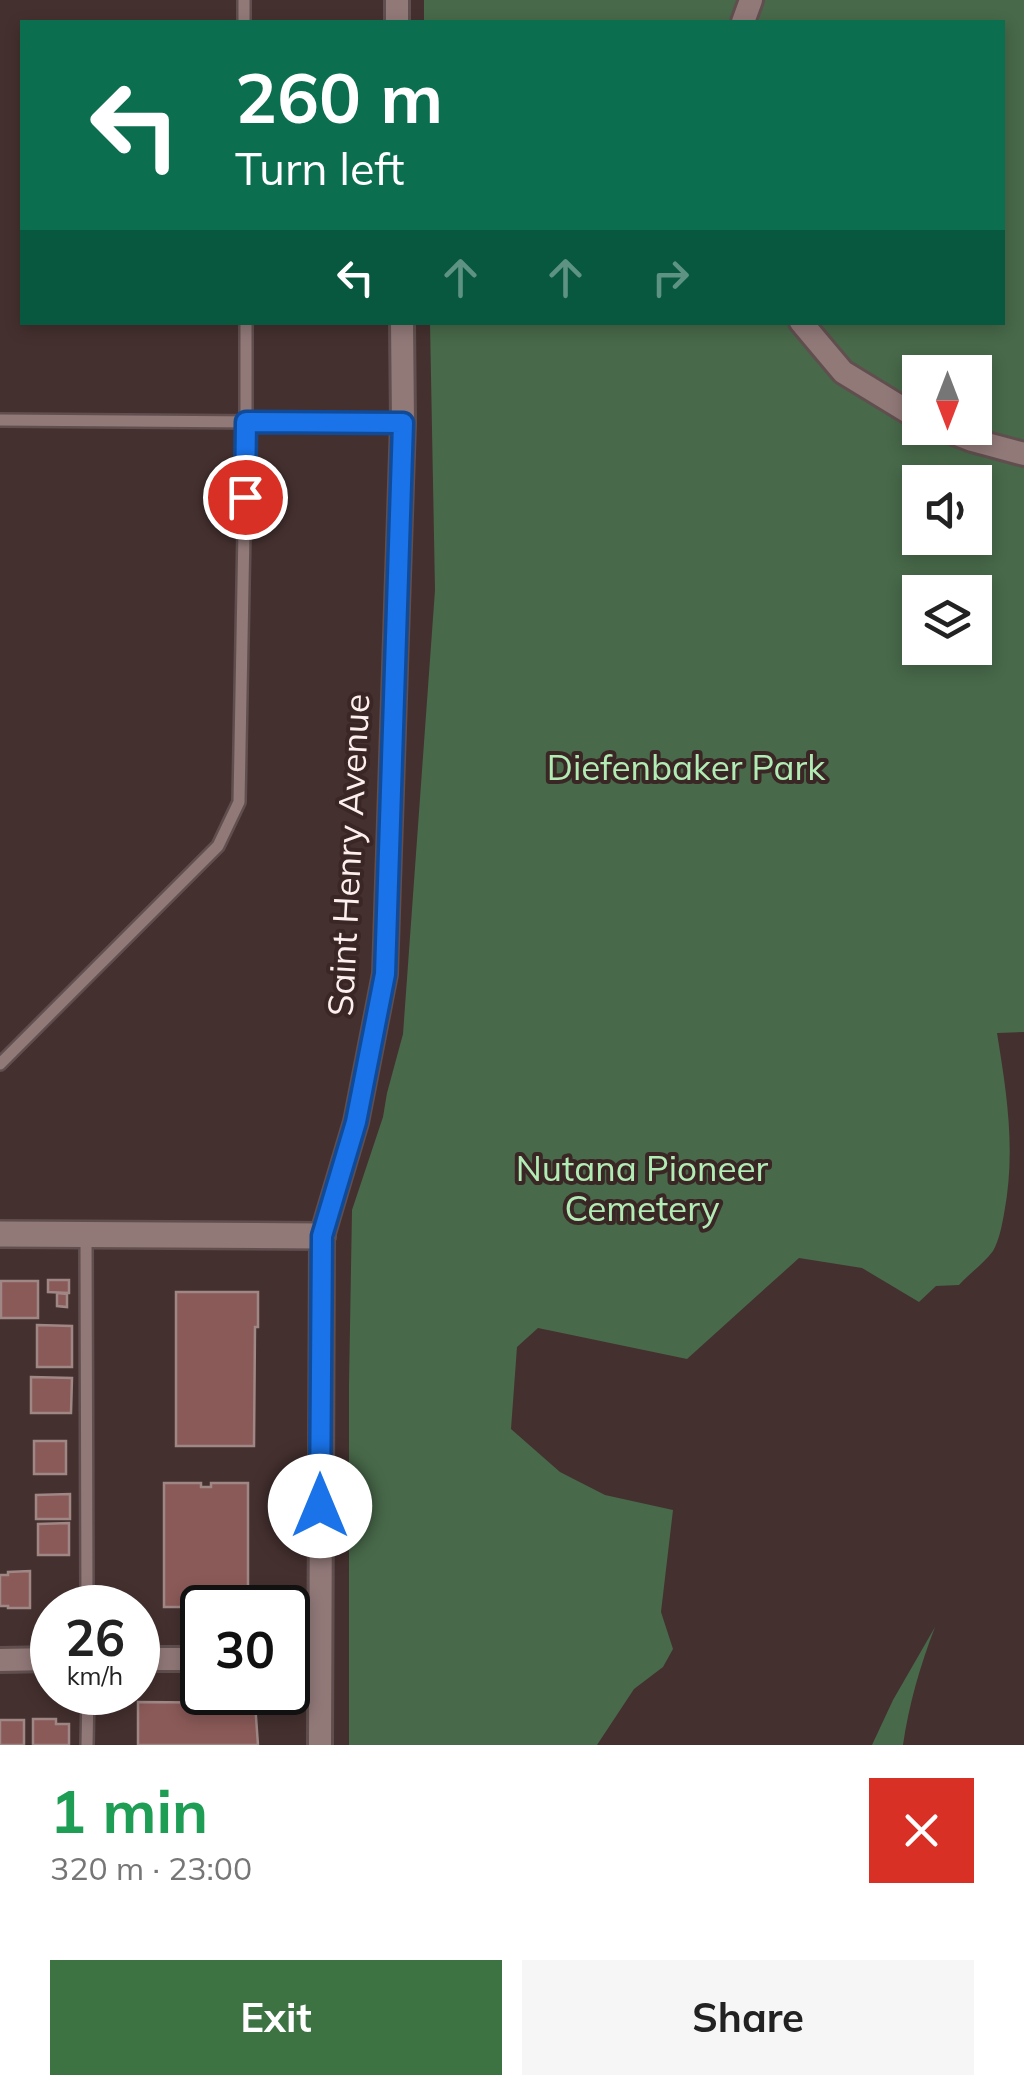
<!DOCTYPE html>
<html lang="en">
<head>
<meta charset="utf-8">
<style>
  :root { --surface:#fff; --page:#f6f6f6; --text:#222; --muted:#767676; --accent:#3d7343 }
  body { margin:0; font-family:Mulish,sans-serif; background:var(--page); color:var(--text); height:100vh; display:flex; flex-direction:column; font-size:38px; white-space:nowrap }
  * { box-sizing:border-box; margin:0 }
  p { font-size:32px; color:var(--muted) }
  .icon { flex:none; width:55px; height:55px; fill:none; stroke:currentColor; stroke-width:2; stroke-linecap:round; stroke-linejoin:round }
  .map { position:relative; height:1745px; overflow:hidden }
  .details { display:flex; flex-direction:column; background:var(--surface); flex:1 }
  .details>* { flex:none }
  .top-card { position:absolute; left:20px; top:20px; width:985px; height:305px; border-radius:0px; box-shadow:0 5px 15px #0003; background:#0b6e4f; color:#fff; overflow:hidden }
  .needle { width:65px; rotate:180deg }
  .buttons { position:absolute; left:902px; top:355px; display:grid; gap:20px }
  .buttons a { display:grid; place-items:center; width:90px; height:90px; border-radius:0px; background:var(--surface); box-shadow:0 5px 15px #0003; font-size:50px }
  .speed { position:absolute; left:30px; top:1585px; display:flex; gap:20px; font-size:50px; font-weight:700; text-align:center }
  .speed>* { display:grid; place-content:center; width:130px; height:130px; border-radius:50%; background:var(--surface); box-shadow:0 5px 15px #0003; line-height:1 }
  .speed small { font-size:25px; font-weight:400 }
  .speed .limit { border:5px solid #111; border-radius:15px; background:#fff; color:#111 }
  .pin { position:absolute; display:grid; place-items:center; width:85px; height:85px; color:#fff; margin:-42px; border:5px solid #fff; border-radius:50%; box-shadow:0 2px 10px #0007 }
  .me { position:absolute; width:110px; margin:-55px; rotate:0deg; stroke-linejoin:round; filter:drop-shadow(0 0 8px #0008) }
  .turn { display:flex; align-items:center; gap:35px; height:210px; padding:0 50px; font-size:45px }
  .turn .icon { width:130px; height:130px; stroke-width:2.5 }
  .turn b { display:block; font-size:70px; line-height:85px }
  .lanes { display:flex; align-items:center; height:95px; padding:0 50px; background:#0003; justify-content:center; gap:50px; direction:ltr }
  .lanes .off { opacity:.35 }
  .round { display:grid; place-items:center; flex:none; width:105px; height:105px; border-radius:0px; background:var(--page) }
  .head { display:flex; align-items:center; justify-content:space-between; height:170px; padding:0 50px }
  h1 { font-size:60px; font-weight:700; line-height:75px; color:#1e9e55 }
  .action { display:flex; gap:20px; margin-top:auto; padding:20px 50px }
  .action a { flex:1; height:115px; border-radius:0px; background:var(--accent); color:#fff; font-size:40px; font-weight:700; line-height:115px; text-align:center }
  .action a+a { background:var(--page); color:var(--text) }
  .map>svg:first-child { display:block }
  .green { fill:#48694a; fill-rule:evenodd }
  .building { fill:#8a5a58; stroke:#9f8785; stroke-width:2.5 }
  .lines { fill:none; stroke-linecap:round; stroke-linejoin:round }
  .service-casing { stroke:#614f4f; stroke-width:16 }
  .minor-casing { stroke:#614f4f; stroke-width:28 }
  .tertiary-casing { stroke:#614f4f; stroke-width:30 }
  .service { stroke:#917978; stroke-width:11 }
  .minor { stroke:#917978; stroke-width:22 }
  .tertiary { stroke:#917978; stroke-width:25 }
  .route-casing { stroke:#114b97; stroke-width:25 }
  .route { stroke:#1a73e8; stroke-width:18 }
  .labels { text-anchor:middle; stroke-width:8; stroke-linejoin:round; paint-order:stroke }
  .park-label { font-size:35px; fill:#b2ecb5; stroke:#392625 }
  .street-label { font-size:35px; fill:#fdefee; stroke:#392625 }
</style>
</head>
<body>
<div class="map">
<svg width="1024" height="1745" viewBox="0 0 1024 1745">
  <rect width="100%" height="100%" fill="#44302f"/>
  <path class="green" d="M424 0H1024V1032L997 1033C1007 1095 1016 1151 1004 1214 1002 1225 999 1241 993 1251 984 1263 969 1274 959 1285L936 1286 919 1302 862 1268 799 1258 687 1359 538 1328 517 1347 511 1429 560 1472 605 1495 673 1510 661 1612 673 1649 663 1667 634 1689 597 1745H349V1385L352 1210 383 1117 387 1093 403 1034 435 590 430 323 1002 322V22H424ZM920 372H975V428H920ZM920 482H975V538H920ZM920 592H975V648H920Z
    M935 1627C920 1666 909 1704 903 1745H872L893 1700Z"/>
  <path class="building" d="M48 1280H69V1293L48 1292Z
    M1 1281H38V1318H1Z
    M176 1292H258V1327H255L254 1446H176Z
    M57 1293 67 1294V1307L57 1306Z
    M37 1325 72 1326V1367H37Z
    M31 1377 72 1378 71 1413H31Z
    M34 1441H66V1474H34Z
    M164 1483H201V1487H211V1483H248V1607H210V1604H201V1607H164Z
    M70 1494V1519H36V1495Z
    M69 1523V1555H38V1524Z
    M30 1571V1608H8V1606H0V1575H8V1572Z
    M138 1702 255 1703 258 1745H138Z
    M33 1719H56V1724H69V1745H33Z
    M0 1720H24V1745H0Z"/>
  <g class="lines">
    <g class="service-casing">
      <path id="service" d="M244 0V22
        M0 420 403 423
        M0 1064 218 846 239 802 246 422V322
        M86 1235 87 1608
        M87 1745 88 1692"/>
    </g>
    <g class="minor-casing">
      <path id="minor" d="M397 0V22
        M743 22 751 0
        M801 322 843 372 920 419
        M941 428 972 440 1024 454
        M138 1659H202
        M288 1659H320
        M0 1660 52 1659
        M320 1745 322 1236 356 1122 385 974 403 423 402 322"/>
    </g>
    <g class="tertiary-casing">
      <path id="tertiary" d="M0 1234 322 1236"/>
    </g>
    <use href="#service" class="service"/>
    <use href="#minor" class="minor"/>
    <use href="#tertiary" class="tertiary"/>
  </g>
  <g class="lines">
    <g class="route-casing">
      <path id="route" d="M245 497 246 422 403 423 385 974 356 1122 322 1236 320 1506"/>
    </g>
    <use href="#route" class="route"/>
  </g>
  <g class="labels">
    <g class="park-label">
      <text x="686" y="780">Diefenbaker Park</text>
      <text x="642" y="1181">Nutana Pioneer<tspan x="642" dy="40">Cemetery</tspan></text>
    </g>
    <g class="street-label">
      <text transform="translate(349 855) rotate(-87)" y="12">Saint Henry Avenue</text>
    </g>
  </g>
</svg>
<div class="buttons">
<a><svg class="needle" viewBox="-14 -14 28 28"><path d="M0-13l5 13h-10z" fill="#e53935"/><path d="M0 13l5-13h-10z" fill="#767676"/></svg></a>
<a><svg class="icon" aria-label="sound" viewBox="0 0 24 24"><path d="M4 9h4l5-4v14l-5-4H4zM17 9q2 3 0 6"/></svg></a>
<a><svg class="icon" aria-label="layers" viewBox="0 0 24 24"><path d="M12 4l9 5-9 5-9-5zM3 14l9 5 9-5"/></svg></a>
</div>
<div class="speed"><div>26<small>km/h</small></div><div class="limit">30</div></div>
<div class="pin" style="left:245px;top:497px;background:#d93025"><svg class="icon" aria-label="arrive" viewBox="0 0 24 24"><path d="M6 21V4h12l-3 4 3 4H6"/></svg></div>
<svg class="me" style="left:320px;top:1506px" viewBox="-20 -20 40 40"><circle r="19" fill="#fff"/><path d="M0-13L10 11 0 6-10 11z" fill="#1a73e8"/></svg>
<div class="top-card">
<div class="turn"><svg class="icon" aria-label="left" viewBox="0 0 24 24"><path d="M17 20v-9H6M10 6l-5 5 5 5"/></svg><div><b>260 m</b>Turn left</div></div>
<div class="lanes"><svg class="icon" aria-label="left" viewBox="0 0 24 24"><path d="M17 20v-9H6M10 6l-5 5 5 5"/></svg><svg class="icon off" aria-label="ahead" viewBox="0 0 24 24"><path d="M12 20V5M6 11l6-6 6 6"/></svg><svg class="icon off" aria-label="ahead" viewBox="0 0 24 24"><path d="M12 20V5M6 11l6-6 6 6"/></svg><svg class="icon off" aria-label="right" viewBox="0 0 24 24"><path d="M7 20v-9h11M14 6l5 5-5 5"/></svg></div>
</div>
</div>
<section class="details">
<div class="head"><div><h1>1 min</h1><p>320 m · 23:00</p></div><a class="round" style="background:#d93025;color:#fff"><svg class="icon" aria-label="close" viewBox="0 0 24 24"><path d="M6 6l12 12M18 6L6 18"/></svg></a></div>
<div class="action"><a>Exit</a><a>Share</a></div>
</section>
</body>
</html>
